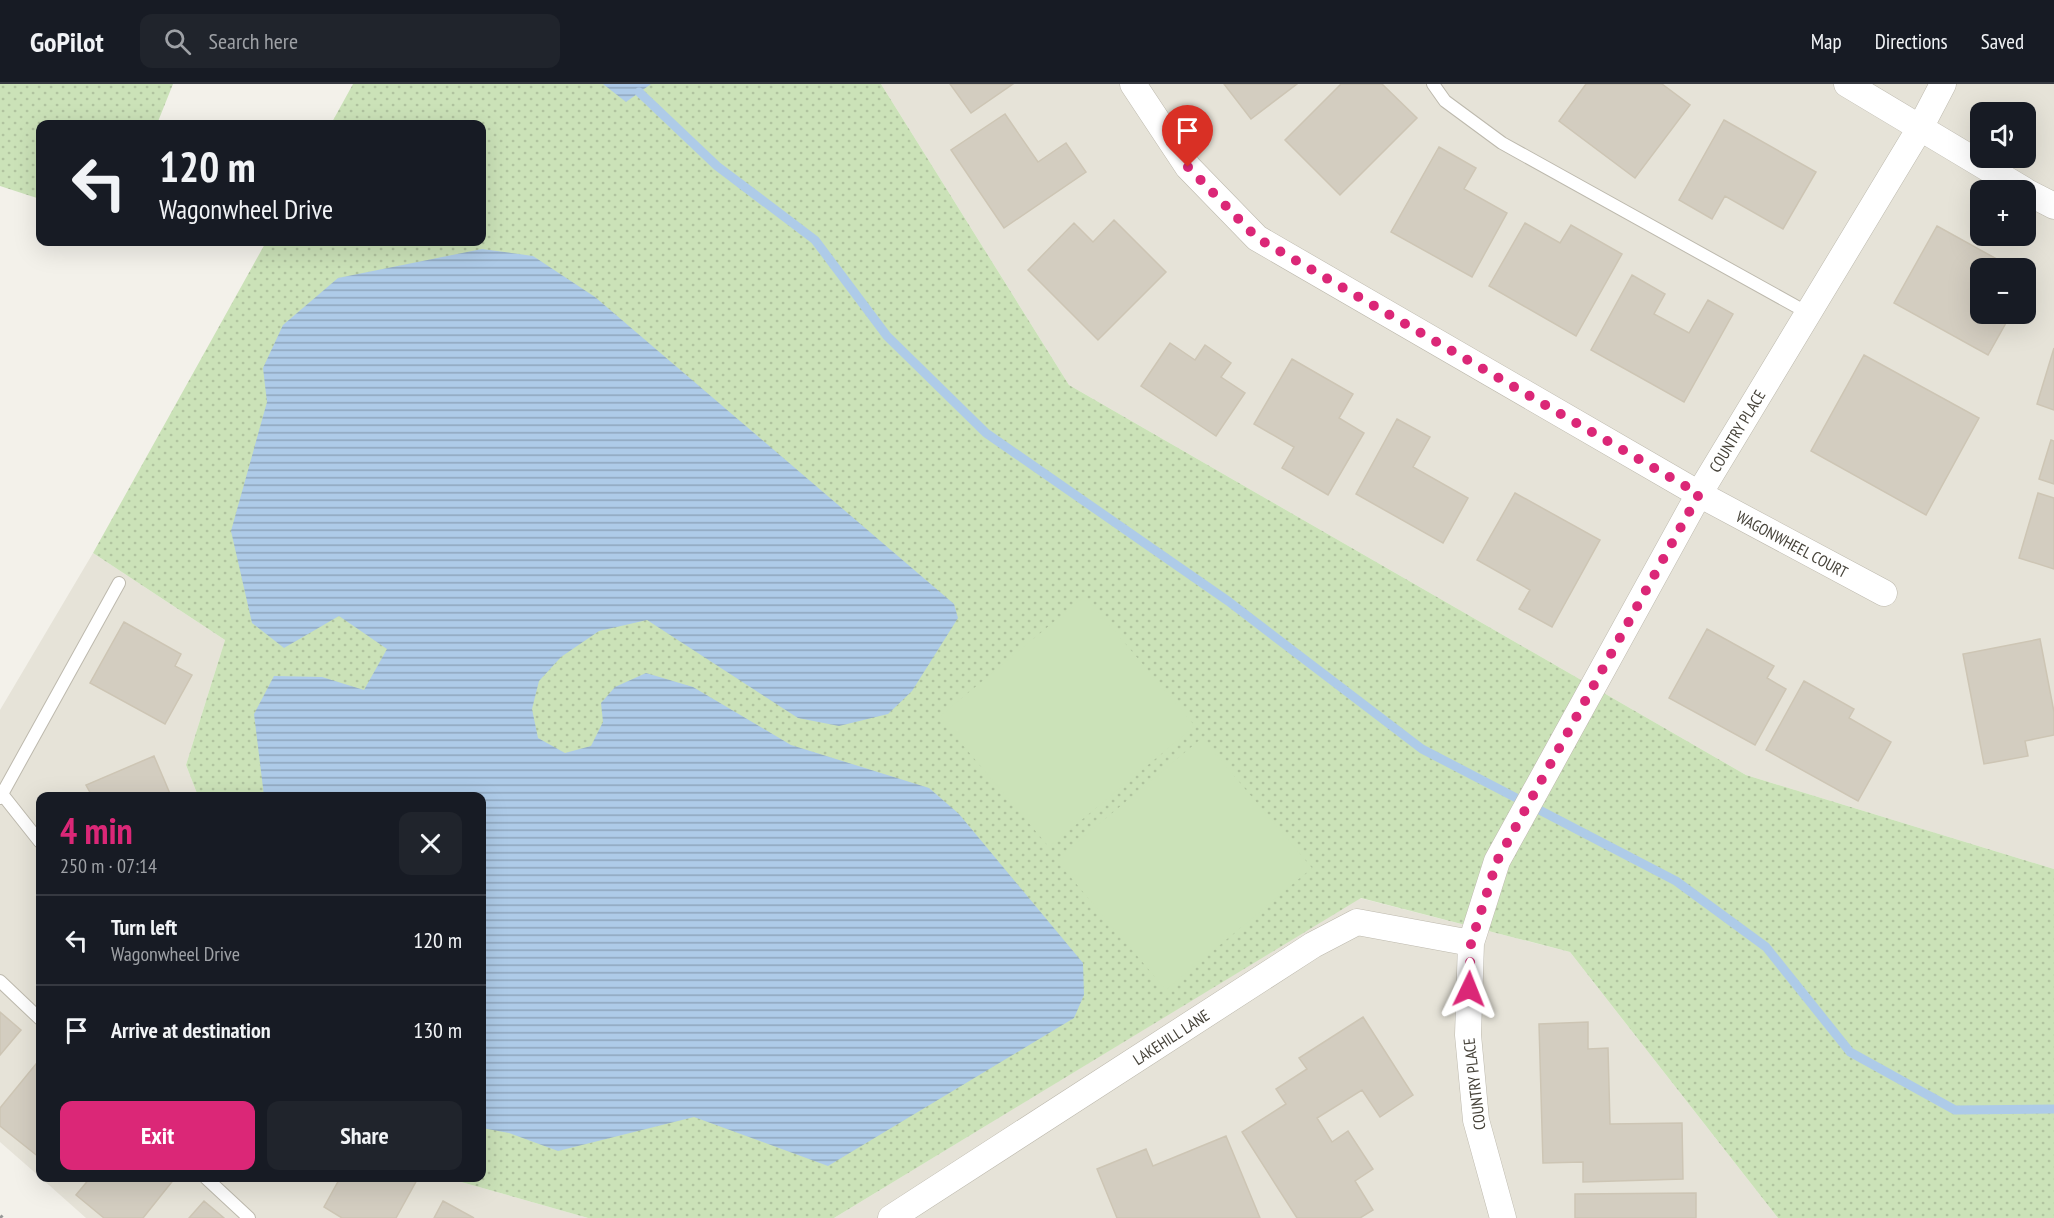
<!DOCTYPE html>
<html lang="en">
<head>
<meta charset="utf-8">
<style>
  :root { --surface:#171b24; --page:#20242c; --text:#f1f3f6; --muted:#9ea1a6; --line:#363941; --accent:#db2777 }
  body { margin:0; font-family:"PT Sans Narrow",sans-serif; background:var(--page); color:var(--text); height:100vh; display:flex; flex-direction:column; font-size:22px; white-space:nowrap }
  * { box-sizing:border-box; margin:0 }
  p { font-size:20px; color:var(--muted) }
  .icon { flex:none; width:33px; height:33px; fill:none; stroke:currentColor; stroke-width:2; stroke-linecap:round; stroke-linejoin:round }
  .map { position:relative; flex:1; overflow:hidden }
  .details { position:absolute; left:36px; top:708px; width:450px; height:390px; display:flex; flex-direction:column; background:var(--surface); border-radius:12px; box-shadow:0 6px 24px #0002 }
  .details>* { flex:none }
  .top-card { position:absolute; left:36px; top:36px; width:450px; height:126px; border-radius:12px; box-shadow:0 6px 24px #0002; background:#171b24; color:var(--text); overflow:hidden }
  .controls { position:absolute; left:1970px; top:18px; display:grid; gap:12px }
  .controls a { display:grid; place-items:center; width:66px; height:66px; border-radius:12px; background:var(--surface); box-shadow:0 6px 24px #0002; font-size:30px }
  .pin { position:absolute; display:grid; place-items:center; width:51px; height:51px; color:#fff; margin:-62px -26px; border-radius:50% 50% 50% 0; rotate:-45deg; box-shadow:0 0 6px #0007 }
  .pin .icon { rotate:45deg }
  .me { position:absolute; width:66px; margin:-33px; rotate:2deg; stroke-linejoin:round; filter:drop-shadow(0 0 4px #0008) }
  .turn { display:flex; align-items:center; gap:21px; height:126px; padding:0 24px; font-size:27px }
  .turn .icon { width:78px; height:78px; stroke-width:2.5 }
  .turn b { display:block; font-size:42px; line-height:51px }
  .round { display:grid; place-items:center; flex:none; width:63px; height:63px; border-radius:12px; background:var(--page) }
  .summary { display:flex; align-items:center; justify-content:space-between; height:102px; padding:0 24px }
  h1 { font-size:36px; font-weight:700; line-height:45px; color:var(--accent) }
  .cta { display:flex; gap:12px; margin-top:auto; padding:12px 24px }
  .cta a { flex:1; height:69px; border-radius:12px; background:var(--accent); color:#fff; font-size:24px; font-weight:700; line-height:69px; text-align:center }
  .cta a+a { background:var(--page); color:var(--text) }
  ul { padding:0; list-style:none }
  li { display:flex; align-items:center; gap:18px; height:90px; padding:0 24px; border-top:2px solid var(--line) }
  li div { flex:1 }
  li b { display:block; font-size:22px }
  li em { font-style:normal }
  header { display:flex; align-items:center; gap:36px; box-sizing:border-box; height:84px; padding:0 30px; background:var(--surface); border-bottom:2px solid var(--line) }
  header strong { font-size:28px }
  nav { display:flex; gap:33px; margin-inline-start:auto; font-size:21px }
  .search { width:420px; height:54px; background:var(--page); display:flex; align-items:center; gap:15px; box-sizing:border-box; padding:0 21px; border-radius:12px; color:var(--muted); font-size:22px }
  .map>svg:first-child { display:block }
  .residential { fill:#e6e3d8; fill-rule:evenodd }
  .grass { fill:url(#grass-dots) }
  .park { fill:#cbe2b8 }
  .water { fill:url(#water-rules) }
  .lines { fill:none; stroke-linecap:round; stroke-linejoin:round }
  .stream { stroke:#aecbe8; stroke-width:9 }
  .building { fill:#d3cdc0; stroke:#cdc5b4; stroke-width:1.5 }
  .service-casing { stroke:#bdb9ad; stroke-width:14 }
  .minor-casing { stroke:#bdb9ad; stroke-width:27 }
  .service { stroke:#fff; stroke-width:12 }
  .minor { stroke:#fff; stroke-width:26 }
  .rail { stroke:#979797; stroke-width:4.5; stroke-dasharray:8 8; stroke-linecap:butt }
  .route { stroke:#db2777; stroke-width:10; stroke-dasharray:0 18 }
  .labels { text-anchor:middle; stroke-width:6; stroke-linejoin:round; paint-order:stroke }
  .street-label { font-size:16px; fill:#464239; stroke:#fff }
</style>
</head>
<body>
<header>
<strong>GoPilot</strong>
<div class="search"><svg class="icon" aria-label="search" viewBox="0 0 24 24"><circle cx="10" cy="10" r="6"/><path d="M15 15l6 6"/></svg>Search here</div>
<nav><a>Map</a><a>Directions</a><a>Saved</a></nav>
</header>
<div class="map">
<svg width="2054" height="1134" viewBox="0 0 2054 1134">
  <defs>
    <pattern id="grass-dots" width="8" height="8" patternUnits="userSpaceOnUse" patternTransform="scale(1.5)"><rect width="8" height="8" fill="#cbe2b8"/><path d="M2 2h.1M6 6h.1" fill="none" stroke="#b0c39f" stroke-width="1.8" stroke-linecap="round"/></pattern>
    <pattern id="water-rules" width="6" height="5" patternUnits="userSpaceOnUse" patternTransform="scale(1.5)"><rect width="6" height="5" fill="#aecbe8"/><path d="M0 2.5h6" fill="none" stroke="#8fa6bd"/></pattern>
  </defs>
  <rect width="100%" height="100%" fill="#f3f1ea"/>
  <path class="residential" d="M881 0H2054V785L1746 691 1069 301ZM1980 28H2025V74H1980ZM1980 106H2025V152H1980ZM1980 184H2025V230H1980Z
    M93 469 225 556 186 681 198 712H40V1093L0 1058V626Z
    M1360 814 1570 868 1778 1134H834Z
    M41 1094H447L588 1134H86Z"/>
  <path class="grass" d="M0 0H173L157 40H40V115L0 102Z
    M353 0H881L1069 301 1746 691 2054 785V1134H1778L1570 868 1361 814 834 1134H588L447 1094H482V712H198L186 681 225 556 93 469 266 158H482V40H331Z"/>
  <path class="park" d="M1085 512 1195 642 1049 763 939 633Z
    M1202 654 1312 784 1166 906 1056 776Z"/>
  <path class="water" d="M603 0H651L626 18Z
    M482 165 533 172 595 213 954 520 958 534 912 607 888 630 839 642 798 634 647 536 599 547 561 573 539 597 532 625 538 654 565 669 591 662 603 638 601 619 615 603 646 589 693 603 791 661 929 704 959 730 1083 879 1084 911 1074 934 828 1082 694 1033 558 1067 509 1049 482 1044V712H264L254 630 274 592 322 593 364 606 387 565 339 532 284 564 252 539 231 447 267 318 263 284 283 241 338 194Z"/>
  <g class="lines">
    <path class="stream" d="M639 8 717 82 815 156 887 252 986 349 1228 517 1422 665 1676 797 1766 863 1850 968 1955 1026 2054 1025"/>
  </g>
  <path class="building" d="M950 0H1013L971 29Z
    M1224 0H1297L1251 35Z
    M1341 0H1382L1417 34 1340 111 1285 56Z
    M1586 0H1662L1690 21 1635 94 1559 37Z
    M1005 30 1038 78 1066 59 1086 88 1004 144 951 66Z
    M1724 36 1816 88 1783 145 1725 112 1712 135 1679 116Z
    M1439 63 1476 84 1464 105 1507 129 1472 193 1391 148Z
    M1114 136 1166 188 1098 256 1028 186 1074 139 1093 158Z
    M1525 139 1560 159 1571 141 1622 170 1576 252 1489 202Z
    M1937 142 2013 184H1980V230H2011L1988 271 1894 219Z
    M1632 191 1665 210 1654 230 1689 249 1708 216 1733 230 1684 318 1591 266Z
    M1170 259 1195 276 1205 261 1231 279 1221 293 1245 309 1216 352 1141 302Z
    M2054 264V326L2037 320Z
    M1864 271 1979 334 1926 431 1811 367Z
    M1292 275 1353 310 1339 334 1364 349 1328 411 1282 384 1294 363 1254 340Z
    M1397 335 1430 353 1413 383 1468 414 1443 459 1356 410Z
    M2051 356 2054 357V400L2039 395Z
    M1515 409 1600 456 1552 543 1519 525 1530 506 1477 476Z
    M2038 409 2054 414V485L2019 474Z
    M124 538 181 570 175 582 192 591 165 640 90 599Z
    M1707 545 1774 582 1767 594 1786 605 1755 661 1669 614Z
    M2040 555 2054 628V651L2025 657 2028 672 1984 680 1963 570Z
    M1804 597 1854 625 1849 634 1891 658 1858 717 1766 666Z
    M154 672 171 712H92L86 701Z
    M0 928 21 946 0 971Z
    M1363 933 1413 1011 1380 1033 1362 1006 1317 1034 1332 1058 1348 1047 1373 1085 1355 1097 1373 1126 1360 1134H1297L1242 1048 1286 1020 1276 1005 1307 985 1299 974Z
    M1588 938V965L1608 964 1610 1040 1682 1039 1683 1095 1583 1098V1078L1543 1079 1539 940Z
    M40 975V1074L0 1042V1024Z
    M1226 1052 1260 1134H1117L1097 1085 1146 1065 1153 1082Z
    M90 1094H175L143 1134H104L76 1111Z
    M340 1094H418L396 1134H342L324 1123Z
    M1696 1109V1134H1575V1110Z
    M204 1117 224 1134H189Z
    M443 1117 474 1134H434Z"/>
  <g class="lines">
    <g class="service-casing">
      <path id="service" d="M1433 0 1445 17 1502 59 1808 229
        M2 710 119 499
        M0 714 2 710 40 758
        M0 897 40 935
        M206 1094 249 1134"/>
    </g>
    <g class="minor-casing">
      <path id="minor" d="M1133 0 1188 83 1257 154 1699 410 1884 509
        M1847 0 2024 106
        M2025 107 2054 122
        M891 1134 1313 861 1357 838 1471 859
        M1503 1134 1476 1036 1468 951 1471 859 1497 777 1699 410 1920 44 1943 0"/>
    </g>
    <use href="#service" class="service"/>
    <use href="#minor" class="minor"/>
    <path class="rail" d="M0 1132 2 1134"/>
  </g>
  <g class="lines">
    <path class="route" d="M1188 83 1257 154 1699 410 1497 777 1471 859 1469 905"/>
  </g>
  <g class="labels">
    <g class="street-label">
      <text transform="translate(1737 347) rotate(-59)" y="6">COUNTRY PLACE</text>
      <text transform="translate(1792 460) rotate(28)" y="6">WAGONWHEEL COURT</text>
      <text transform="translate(1171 953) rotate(-33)" y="6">LAKEHILL LANE</text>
      <text transform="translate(1474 1000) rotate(-97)" y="6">COUNTRY PLACE</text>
    </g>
  </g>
</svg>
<div class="controls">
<a><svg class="icon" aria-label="sound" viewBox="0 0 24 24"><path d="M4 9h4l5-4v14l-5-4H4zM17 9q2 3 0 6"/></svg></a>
<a>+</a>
<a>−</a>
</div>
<div class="pin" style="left:1188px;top:83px;background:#d93025"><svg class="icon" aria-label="arrive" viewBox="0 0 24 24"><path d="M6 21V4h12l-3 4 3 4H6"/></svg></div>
<svg class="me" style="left:1469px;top:905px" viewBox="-20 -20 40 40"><path d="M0-17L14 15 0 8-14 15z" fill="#db2777" stroke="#fff" stroke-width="4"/></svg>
<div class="top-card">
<div class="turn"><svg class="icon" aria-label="left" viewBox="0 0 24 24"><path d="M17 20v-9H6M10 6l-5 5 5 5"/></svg><div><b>120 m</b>Wagonwheel Drive</div></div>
</div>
<section class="details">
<div class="summary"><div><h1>4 min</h1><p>250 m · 07:14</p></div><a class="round"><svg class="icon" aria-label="close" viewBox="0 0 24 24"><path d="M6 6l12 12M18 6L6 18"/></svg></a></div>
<ul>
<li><svg class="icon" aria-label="left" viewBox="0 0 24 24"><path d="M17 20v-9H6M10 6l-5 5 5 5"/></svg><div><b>Turn left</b><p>Wagonwheel Drive</p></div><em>120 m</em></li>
<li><svg class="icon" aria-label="arrive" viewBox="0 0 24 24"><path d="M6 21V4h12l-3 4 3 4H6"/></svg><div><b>Arrive at destination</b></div><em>130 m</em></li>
</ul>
<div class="cta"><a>Exit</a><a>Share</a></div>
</section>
</div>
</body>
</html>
